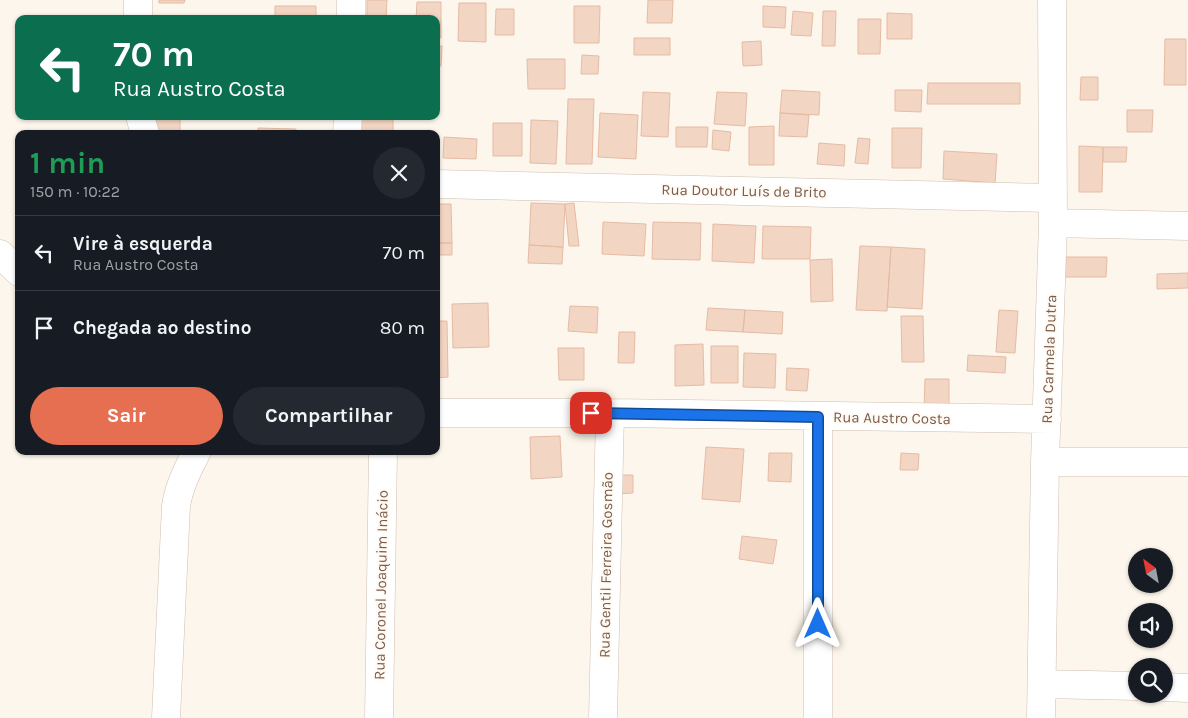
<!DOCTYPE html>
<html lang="pt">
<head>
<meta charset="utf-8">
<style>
  :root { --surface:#171b24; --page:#242831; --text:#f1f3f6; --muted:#9ea1a6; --line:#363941; --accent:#e76f51 }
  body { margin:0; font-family:Karla,sans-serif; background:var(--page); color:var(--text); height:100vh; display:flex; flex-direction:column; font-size:19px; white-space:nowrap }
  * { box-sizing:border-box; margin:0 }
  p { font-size:16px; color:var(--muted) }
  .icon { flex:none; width:28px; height:28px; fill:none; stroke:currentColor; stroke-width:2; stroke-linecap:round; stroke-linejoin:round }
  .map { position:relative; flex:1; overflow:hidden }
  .details { position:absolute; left:15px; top:130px; width:425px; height:325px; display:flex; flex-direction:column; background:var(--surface); border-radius:10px; box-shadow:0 1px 4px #0004 }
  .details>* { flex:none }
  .guide { position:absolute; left:15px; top:15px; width:425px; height:105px; border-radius:10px; box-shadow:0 1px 4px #0004; background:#0b6e4f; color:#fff; overflow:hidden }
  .needle { width:32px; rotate:328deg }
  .buttons { position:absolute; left:1128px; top:548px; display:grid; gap:10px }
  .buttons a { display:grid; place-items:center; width:45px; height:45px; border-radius:50%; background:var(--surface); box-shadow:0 1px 4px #0004; font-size:25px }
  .pin { position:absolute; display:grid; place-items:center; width:42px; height:42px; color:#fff; margin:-21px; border-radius:10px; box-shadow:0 2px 8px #0006 }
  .me { position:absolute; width:55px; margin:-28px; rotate:0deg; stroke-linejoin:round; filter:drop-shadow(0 0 4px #0008) }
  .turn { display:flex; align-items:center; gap:18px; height:105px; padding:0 15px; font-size:22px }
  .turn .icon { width:65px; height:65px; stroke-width:2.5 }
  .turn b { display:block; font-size:35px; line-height:42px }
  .round { display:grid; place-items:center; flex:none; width:52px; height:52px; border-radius:26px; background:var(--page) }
  .overview { display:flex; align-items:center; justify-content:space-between; height:85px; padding:0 15px }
  h1 { font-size:30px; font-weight:700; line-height:38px; color:#1e9e55 }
  .cta { display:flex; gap:10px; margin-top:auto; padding:10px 15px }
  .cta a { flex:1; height:58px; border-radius:30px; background:var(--accent); color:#fff; font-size:20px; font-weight:700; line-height:58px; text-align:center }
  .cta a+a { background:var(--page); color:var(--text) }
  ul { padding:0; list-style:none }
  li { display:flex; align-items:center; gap:15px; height:75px; padding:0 15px; border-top:1px solid var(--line) }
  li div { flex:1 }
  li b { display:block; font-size:19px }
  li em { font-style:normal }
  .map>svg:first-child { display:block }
  .building { fill:#f3d5c3; stroke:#e6bba3 }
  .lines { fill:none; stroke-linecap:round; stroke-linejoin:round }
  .minor-casing { stroke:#d1beb0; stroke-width:29 }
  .minor { stroke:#fff; stroke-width:28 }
  .route-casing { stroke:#114b97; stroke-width:12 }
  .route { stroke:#1a73e8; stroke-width:9 }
  .labels { text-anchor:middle; stroke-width:4; stroke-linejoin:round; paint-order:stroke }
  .street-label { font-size:15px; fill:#7a5c4d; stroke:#fffaf3 }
</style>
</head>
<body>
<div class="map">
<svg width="1188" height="718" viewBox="0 0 1188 718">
  <rect width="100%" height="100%" fill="#fdf6ec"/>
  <path class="building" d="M159 0H185L184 3H159Z
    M367 0H387L386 19H367Z
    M648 0H673L672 23H647Z
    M417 2H441V38H436V19H416Z
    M459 3H486V42L458 41Z
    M275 6H316V19H275Z
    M574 6H600L599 43H574Z
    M763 6 786 7 785 28 763 27Z
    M496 9H514V35H495Z
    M793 11 813 13 811 36 791 35Z
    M823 11H836L835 46H822Z
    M887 13 912 14V39H887Z
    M858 19H881L880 54H858Z
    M634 38H670V55H634Z
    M1165 39H1186V85H1164Z
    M761 41 762 65 743 66 742 42Z
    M436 46H442L441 66H436Z
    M582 55 599 56 598 74H581Z
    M527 59H565V89H528Z
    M1081 77H1098V100H1080Z
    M928 83H1020V104H927Z
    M782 90 820 92 819 115 780 113Z
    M895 90H922L921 112 895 111Z
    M643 92 670 93 668 137 641 136Z
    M717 92 747 93 745 126 714 124Z
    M568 99H594L592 164H566Z
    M1127 110H1153L1152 132H1127Z
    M600 113 638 115 636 159 598 157Z
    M780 113 809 115 807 137 779 136Z
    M155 116H180V134H155Z
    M361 116H393V134H361Z
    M531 120 558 121 556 164 530 163Z
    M493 123H522V156H493Z
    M774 126V165H749V127Z
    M676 127H708L707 147H676Z
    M258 128 296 129V134H258Z
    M892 128H922L921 168H892Z
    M713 130 731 132 729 151 712 149Z
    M444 137 477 139 476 159 443 158Z
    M858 138 870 139 868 164 855 163Z
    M819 143 845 145 844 166 817 164Z
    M1079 146 1103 147 1102 192H1079Z
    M1103 147H1127L1126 162H1103Z
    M944 151 997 154 995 183 943 179Z
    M531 203 565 204 563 247 529 245Z
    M574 203 579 246H569L565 204Z
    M436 204H451L452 243H436Z
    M603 222 646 224 644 256 602 254Z
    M653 222 701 223 700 260 652 259Z
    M713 224 756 226 754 263 712 261Z
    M763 226 811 227 810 259H762Z
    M436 243H452V255H436Z
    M529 245 563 247 562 264 528 263Z
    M860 246 891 247 887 311 856 310Z
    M891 247 925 249 922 309 887 307Z
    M1065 257H1107L1106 277H1065Z
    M832 259 833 301 811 302 810 260Z
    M1188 273V288L1157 289V274Z
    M488 303 489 347 453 348 452 304Z
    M570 306 598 307 597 333 568 331Z
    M708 308 745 310 743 332 706 330Z
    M745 310 783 312 782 334 743 332Z
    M999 310 1018 311 1015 353 996 352Z
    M901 316H923L924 362H902Z
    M436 321H447L448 377 436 378Z
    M619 332H635L634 363H618Z
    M703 344 704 385 675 386V345Z
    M711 346H738V383H711Z
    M558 348H584V380H559Z
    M744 353 776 354 775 388 743 387Z
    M968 355 1006 357 1005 373 967 371Z
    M787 368 809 369 807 391 786 390Z
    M925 379H949V410L924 409Z
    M560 436 562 477 531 479 530 437Z
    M706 447 744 449 740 502 702 499Z
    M769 453H792L791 482 768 481Z
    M901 453 919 454 918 470H900Z
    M614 475H633V493L614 494Z
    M742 536 777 540 773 564 739 559Z"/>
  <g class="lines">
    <g class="minor-casing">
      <path id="minor" d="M138 0V19
        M351 19V0
        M140 116 145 134
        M347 134 348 116
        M436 184 1052 198
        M1053 223 1188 226
        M0 254 19 272
        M436 413H610L1047 419
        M818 417V718
        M1045 462H1188
        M1042 684 1136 686
        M1164 687 1188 688
        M166 718 176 506C179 486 188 469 197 451
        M379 718 383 451
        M603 718 610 413
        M1041 718 1045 462 1053 223 1052 0"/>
    </g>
    <use href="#minor" class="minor"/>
  </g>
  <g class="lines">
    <g class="route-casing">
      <path id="route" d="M591 413 818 417V624"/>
    </g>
    <use href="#route" class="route"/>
  </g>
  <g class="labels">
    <g class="street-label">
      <text transform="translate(744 191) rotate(1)" y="5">Rua Doutor Luís de Brito</text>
      <text transform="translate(1049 359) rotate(-88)" y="5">Rua Carmela Dutra</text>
      <text transform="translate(892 418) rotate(1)" y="5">Rua Austro Costa</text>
      <text transform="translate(606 565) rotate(-89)" y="5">Rua Gentil Ferreira Gosmão</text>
      <text transform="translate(381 585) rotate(-89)" y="5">Rua Coronel Joaquim Inácio</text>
    </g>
  </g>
</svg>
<div class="buttons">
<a><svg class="needle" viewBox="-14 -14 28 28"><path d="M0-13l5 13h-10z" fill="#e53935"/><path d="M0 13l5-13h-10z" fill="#9ea1a6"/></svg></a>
<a><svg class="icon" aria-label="sound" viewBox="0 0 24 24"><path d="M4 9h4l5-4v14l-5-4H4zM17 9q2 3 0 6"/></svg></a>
<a><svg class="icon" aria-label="search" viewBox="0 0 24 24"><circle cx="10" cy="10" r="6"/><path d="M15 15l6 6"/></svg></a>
</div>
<div class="pin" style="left:591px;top:413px;background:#d93025"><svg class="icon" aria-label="arrive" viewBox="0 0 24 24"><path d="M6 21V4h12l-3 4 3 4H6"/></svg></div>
<svg class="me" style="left:818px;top:624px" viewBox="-20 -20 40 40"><path d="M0-17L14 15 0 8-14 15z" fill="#1a73e8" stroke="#fff" stroke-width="4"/></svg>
<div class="guide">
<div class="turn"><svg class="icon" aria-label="left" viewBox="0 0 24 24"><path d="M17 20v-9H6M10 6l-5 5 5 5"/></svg><div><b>70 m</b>Rua Austro Costa</div></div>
</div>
<section class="details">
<div class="overview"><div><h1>1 min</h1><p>150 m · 10:22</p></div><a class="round"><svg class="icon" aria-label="close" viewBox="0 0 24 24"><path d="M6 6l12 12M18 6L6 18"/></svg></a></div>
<ul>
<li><svg class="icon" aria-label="left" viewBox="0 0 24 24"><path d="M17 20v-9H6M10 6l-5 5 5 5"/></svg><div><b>Vire à esquerda</b><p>Rua Austro Costa</p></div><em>70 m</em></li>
<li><svg class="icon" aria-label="arrive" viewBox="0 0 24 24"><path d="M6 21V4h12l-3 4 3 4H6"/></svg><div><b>Chegada ao destino</b></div><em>80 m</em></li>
</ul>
<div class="cta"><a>Sair</a><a>Compartilhar</a></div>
</section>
</div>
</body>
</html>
